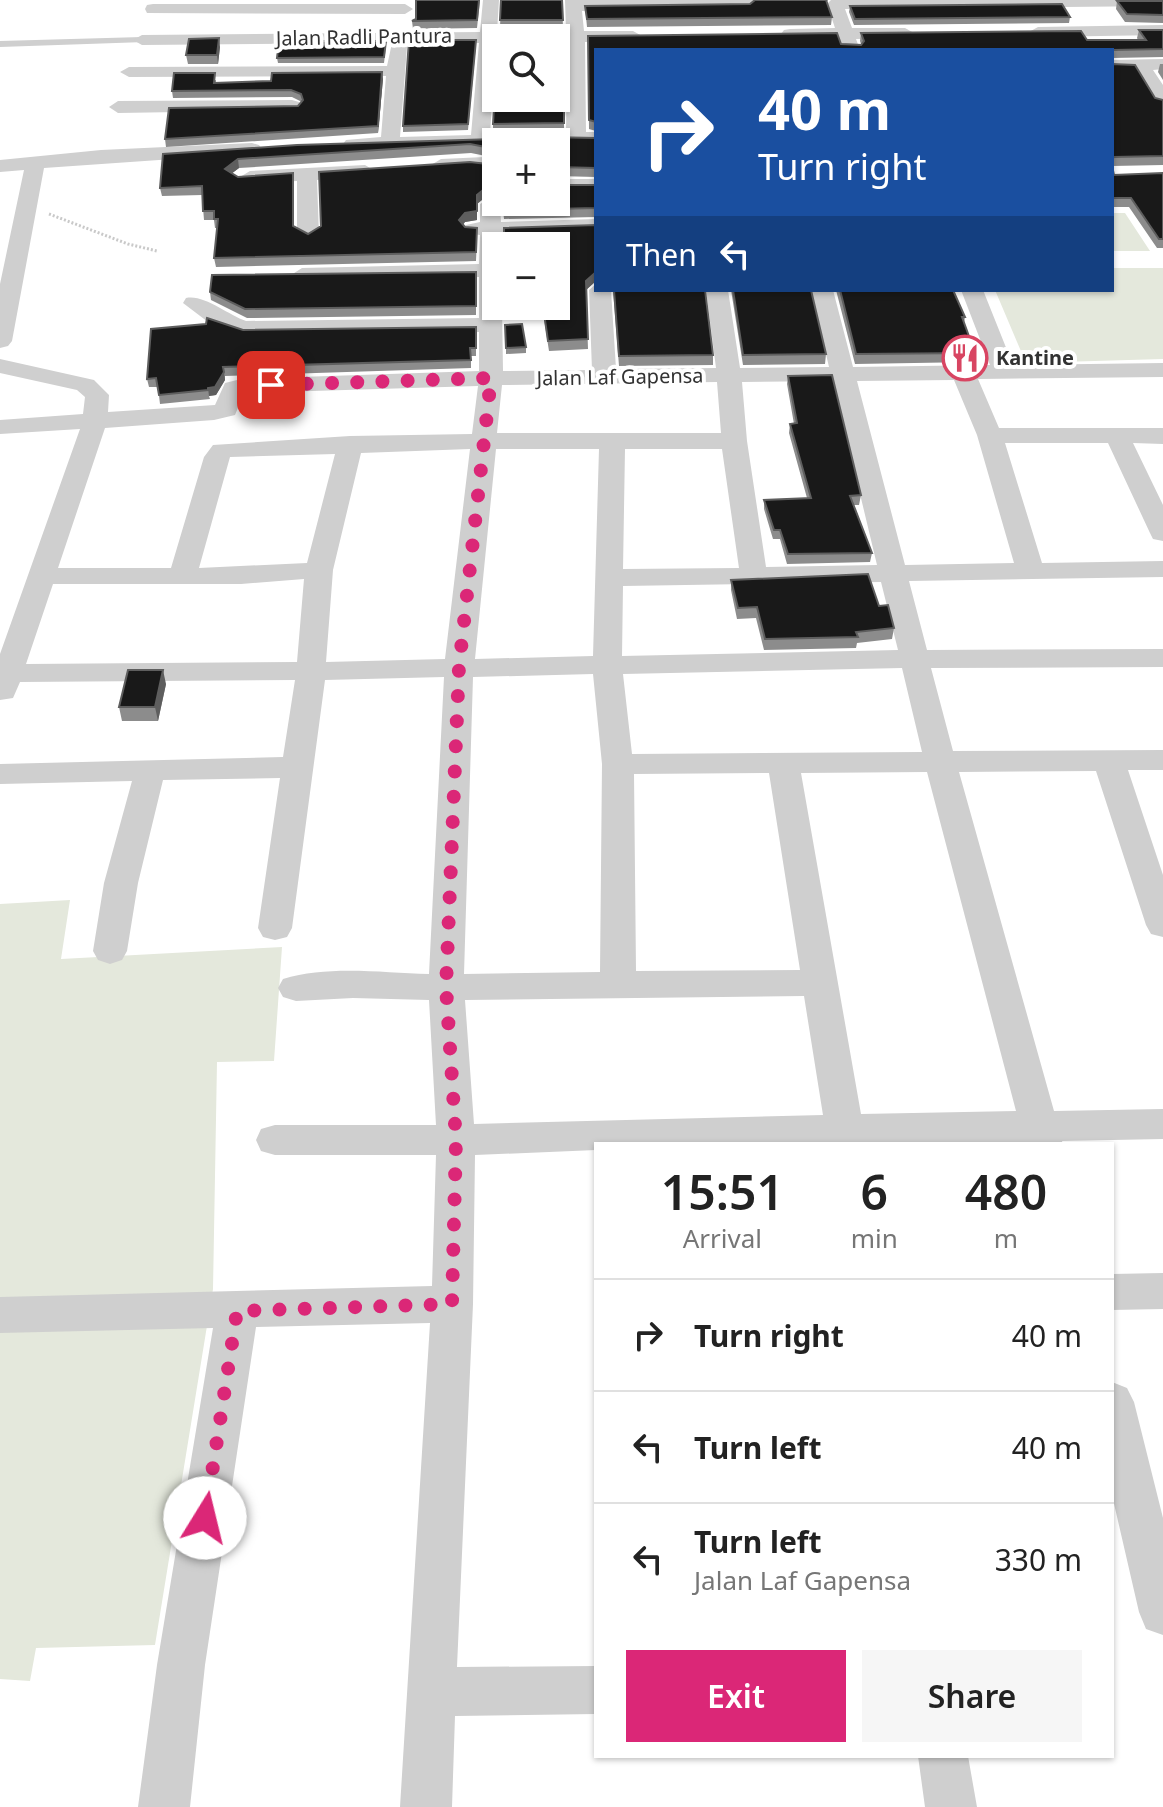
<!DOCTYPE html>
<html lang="en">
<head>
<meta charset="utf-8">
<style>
  :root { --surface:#fff; --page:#f6f6f6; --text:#222; --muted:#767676; --line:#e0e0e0; --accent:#db2777 }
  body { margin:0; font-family:"Noto Sans",sans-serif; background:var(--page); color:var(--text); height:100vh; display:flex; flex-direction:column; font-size:30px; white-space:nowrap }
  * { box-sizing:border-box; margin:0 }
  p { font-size:26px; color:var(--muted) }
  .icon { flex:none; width:44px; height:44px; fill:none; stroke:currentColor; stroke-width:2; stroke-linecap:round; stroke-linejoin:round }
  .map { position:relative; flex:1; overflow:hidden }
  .panel { position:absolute; left:594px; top:1142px; width:520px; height:616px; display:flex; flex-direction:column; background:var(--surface); border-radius:0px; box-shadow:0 2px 6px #0004 }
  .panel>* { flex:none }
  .banner { position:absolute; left:594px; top:48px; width:520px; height:244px; border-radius:0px; box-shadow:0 2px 6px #0004; background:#1a4fa0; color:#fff; overflow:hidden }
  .tools { position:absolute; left:482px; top:24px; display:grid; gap:16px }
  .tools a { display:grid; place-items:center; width:88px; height:88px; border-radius:0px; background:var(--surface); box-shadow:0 2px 6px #0004; font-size:40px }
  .pin { position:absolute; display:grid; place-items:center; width:68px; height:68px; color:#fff; margin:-34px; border-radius:16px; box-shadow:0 4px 12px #0006 }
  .me { position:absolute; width:88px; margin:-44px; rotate:9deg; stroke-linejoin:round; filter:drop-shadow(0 0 6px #0008) }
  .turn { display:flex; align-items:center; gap:28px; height:168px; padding:0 32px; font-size:36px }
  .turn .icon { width:104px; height:104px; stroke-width:2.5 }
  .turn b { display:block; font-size:56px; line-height:68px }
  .then { display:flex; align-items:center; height:76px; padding:0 32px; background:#0003; gap:16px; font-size:30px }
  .eta { display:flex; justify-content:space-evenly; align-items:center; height:136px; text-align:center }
  .eta b { font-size:48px; font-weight:600; line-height:56px }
  .button { display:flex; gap:16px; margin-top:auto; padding:16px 32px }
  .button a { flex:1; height:92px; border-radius:0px; background:var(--accent); color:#fff; font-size:32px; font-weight:600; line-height:92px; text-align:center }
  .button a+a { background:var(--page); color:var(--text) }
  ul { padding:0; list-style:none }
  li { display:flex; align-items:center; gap:24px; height:112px; padding:0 32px; border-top:2px solid var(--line) }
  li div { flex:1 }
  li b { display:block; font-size:30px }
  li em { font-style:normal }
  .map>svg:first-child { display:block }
  .green { fill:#e4e8dc }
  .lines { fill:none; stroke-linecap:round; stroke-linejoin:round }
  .path { stroke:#c9c9c9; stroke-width:3; stroke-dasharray:2 2; stroke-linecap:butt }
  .lane { fill:#cfcfcf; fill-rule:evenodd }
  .street { fill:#cfcfcf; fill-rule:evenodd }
  .wall { fill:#8c8c8c }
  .shaded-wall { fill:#5e5e5e }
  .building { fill:#191919; stroke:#5e5e5e; stroke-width:2 }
  .route { stroke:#db2777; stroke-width:14; stroke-dasharray:0 25.2 }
  .labels { text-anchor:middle; stroke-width:8; stroke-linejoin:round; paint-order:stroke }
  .far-street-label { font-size:20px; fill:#323232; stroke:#fff }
  .far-poi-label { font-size:20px; font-weight:bold; fill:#323232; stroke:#fff; text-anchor:start }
</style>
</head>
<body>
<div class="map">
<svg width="1163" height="1807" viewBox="0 0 1163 1807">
  <rect width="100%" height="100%" fill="#fff"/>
  <path class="green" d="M1112 213H1125L1150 251H1112Z
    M1112 268H1163V359L1026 363 995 290H1112Z
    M70 900 61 959 282 947 274 1061 217 1062 213 1289 155 1645 36 1648 30 1681 0 1679V904Z"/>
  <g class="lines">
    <path class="path" d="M49 214 128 244 157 251"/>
    <path class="lane" d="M142 37 145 42 0 47V41Z"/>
    <path class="street" d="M483 0H499L497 32 566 31 565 0H753L757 4 749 9 582 11 584 31H633L642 36 633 41 585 42 586 132H596V144L496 142V146L353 150 346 148 343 144 346 140 381 137 386 76 129 77 120 72 129 67 387 66 392 43 142 45 133 40 142 35 480 32ZM496 38H556V42H567L566 133 490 135ZM404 43H479L471 135 400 137 407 47Z
      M831 0H1163V6L845 9 852 28H905L914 33 905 38 856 39 860 50H842L838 39 784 38 781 34 784 30 790 29 835 28 827 4Z
      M153 4H405L413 9 405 14 147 13 145 9 147 5Z
      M1163 25V35L1038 37 1029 32 1038 27Z
      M1163 59V69L1153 70 1163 85V107L1156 105 1135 70H1112V60Z
      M292 100 299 102 301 106 299 110 118 113 109 107 118 101Z
      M252 143 259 145 262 149 259 153 44 168 12 341 8 346 0 348V284L24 170 0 172V160L101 150Z
      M485 157 496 160V172C478 167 444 178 431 165L441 159Z
      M365 165 375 171 372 175 317 180 319 235 308 241 297 235V181L250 183 240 177 250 171Z
      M556 179H596V191H556Z
      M490 198 500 204 501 222 596 219V231L501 234V246H496V306H502L503 371 592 370 589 290 596 284V290H611L616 369 716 368 706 290H728L740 368 829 367 811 290H833L853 367 990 365 961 290H983L1013 365 1163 363V377L978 379 999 428H1163V444L1133 443 1163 505V541L1153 539 1150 533 1108 443H1005L1042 563 1163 561V577L909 581 927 650 1163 649V667L931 668 953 751 1163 750V770H1128L1163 875V937L1151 934 1146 925 1096 771 959 772 1054 1111 1163 1109V1139L1062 1141 1063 1144H596V1150L475 1155 473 1304 457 1667 596 1666V1714L455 1716 452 1807H400L430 1323 256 1327 205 1665 190 1807H138L157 1665 213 1328 0 1333V1297L432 1286 436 1155H275L261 1151 256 1140 261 1129 275 1125H436L429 1000 353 998 296 1001 283 997 278 988 283 979C329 965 382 973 429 974L444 677 325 680 292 928 287 937 275 940 263 937 258 928 280 778 163 780 138 883 127 951 122 960 110 964 98 960 93 951 104 883 132 781 0 784V764L283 757 295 680 20 682 13 698 0 700V654L80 429 0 434V420L83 414 85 397 77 390 0 373V359L94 380 109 395 108 412 215 405 225 383 241 379 479 371V332L244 335 212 325 183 303 186 298C204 294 228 315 246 321L479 318V277L302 282 291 275 302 268 479 264 480 235 466 233 462 229 466 225 480 222V204ZM954 380 977 435 1014 563 905 565 857 381ZM833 381 877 565 766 567 747 441 742 382ZM717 382 721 433H497L502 385ZM478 386 472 434 350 436 213 445 204 457 171 568H58L105 428 214 420 235 415 244 393ZM470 449 445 659 326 662 333 570 361 453ZM496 449H599L593 656 475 659ZM625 449H722L739 568 623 569ZM335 454 307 563 199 568 230 457ZM304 579 297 662 26 664 53 584H241ZM881 582 898 650 622 656 623 586ZM902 668 922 752 632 754 623 674ZM593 674 602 764 600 972 464 974 473 677ZM927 772 1016 1111 861 1114 801 773ZM769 773 800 970 636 971 634 774ZM804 996 823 1115 474 1124 465 1000Z
      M1163 1273V1309L1112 1310V1274Z
      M1112 1382 1127 1388 1134 1402 1163 1518V1635L1146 1629 1139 1612 1112 1495Z
      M918 1756H968L977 1807H925Z"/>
  </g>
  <path class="wall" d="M416 0H480L477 28 413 29 412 21 416 19Z
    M501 0H562L563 28H500Z
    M755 0H828L827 2 832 17 831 25 587 27 585 6 750 4Z
    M1117 1H1163V23L1125 22 1116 9Z
    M850 6 1070 17 1069 23 854 25 849 12Z
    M1139 30H1163V57L1112 58 596 50V131L589 129 588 36 861 44 860 41 861 33 1087 40H1138L1137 38Z
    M564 38V129L493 130V124Z
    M476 45 468 130 403 132V126Z
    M386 46 384 63H278L277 58Z
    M220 47 218 64H188L186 55Z
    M1112 64 1155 98 1163 100V165L1112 166 1114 175 1163 173V248H1157L1129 207H1112Z
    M1160 64H1163V80L1158 72Z
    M383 79 378 133 166 147 165 139 298 106 302 102 292 97 173 98 172 91 216 80V83Z
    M596 138V177L556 176V142H496V158L471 153 239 168 232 173 238 177 293 173 294 226 308 234 496 165V199L488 195 477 204V220L465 222 463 225 477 238 476 261 216 267 214 258 217 228H215L214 220H204L202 195 162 196 160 188 163 154Z
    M596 185V217L504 219 502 202H556Z
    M476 272V315L247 318 211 300 210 292Z
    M596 281 586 290 588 349 549 351 542 306H556Z
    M613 290H705L713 355V365L619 366Z
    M731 290H811L826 354 825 364 743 365Z
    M836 290H953L965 317 964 323 975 353 973 362 855 364Z
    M476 327V356H471V368L225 376V380L216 395 209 396 210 399 160 404 158 387H149L147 379 243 330Z
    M526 347V353L506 354V348Z
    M788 376 861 495 859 505H854L872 553 870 562 787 564 780 539H773L764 509V500L807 498 789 433 790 424H794L787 384Z
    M731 580 879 606 894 628 892 639 857 643 856 648 764 650 756 618 737 619 731 590Z
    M166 684 158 721H122L119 707Z"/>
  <path class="shaded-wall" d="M219 38 220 47 218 64 217 55Z
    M382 72 383 79 378 133V126Z
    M238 159 239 168 226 178 225 169Z
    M293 173 294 182V235L293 226Z
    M488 186V195L477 204V220L465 222 459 229V220L477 195Z
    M596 272V281L586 290V281Z
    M224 372 225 380 216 395 209 396 208 388Z
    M163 670 166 684 158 721 155 707Z"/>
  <path class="building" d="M416 0H479L477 20 412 21 416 19Z
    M501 0H562L563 20H500Z
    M755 0H826L832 17 587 19 585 6 750 4Z
    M1117 1H1163V15L1127 14Z
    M1062 4 1070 17 855 19 850 6Z
    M1139 30H1163V49L1112 50H596V122L589 120 588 36 837 33 841 44 861 45 864 41 861 33 1081 31 1087 40H1146Z
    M499 35 554 38H498Z
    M219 38 217 55H186L189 39Z
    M556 38H564V123L493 124 496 77V98H556Z
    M409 40H476L468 124 403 126Z
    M279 41H386L384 57 277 58Z
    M1112 64 1135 65 1155 98 1163 100V156L1114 157 1112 159Z
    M382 72 378 126 165 139 169 108 298 106 303 100 301 94 291 90 172 91 174 73H215L214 83 271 81 272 73Z
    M499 136 596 138V168L556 167V142H496V149L470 144 238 159 225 169 238 177 293 173V226L308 234 321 226 319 172 470 162 496 165V190L488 186 477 195V211L465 213 459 220 465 227 477 228 476 252 214 258 218 219H214V211H203L202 186 160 188 163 154 297 145 496 139Z
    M1112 166 1114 175 1163 173V239H1159L1131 198H1112Z
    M556 185H596V208L504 210 503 202H556Z
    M596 225V272L586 281 588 339 548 341 543 306H556V246H499V240L504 237V228Z
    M476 272V306L245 309 210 292 212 275Z
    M614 290H705L713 355 619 356Z
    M733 290H811L826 354 743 355Z
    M840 290H953L965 317H962L975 353 856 354Z
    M207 318 243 330 476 327V348H470L471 360 223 367 224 372 215 387 208 388V390L159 395 156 378 147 379 151 329 206 324Z
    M522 324 526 347 506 348 505 325Z
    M832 375 861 495 850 496 872 553 788 554 780 530H774L764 500 811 498 790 424 797 423 788 376Z
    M868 574 879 606 888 605 894 628 856 632 858 637 765 639 757 607 738 608 731 580Z
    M128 670H163L155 707H119Z"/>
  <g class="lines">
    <path class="route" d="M205 1518 237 1311 452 1304 456 1140 446 987 459 667 491 378 271 385"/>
  </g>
  <defs>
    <g id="restaurant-ring" transform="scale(2.3)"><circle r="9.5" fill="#fff" stroke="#d84562" stroke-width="1.5"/><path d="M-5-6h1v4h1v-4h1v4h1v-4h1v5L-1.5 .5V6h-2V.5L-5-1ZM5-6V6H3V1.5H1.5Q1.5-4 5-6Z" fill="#d84562"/></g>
  </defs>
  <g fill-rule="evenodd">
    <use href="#restaurant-ring" x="965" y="358"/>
  </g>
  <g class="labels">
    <g class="far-street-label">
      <text transform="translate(364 37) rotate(-1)" y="7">Jalan Radli Pantura</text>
      <text transform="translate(620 377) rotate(-1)" y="7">Jalan Laf Gapensa</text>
    </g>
    <g class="far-poi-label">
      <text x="996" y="365">Kantine</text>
    </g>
  </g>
</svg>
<div class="tools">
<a><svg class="icon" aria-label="search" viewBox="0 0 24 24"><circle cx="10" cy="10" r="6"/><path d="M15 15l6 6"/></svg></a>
<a>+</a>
<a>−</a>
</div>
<div class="pin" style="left:271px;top:385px;background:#d93025"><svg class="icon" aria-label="arrive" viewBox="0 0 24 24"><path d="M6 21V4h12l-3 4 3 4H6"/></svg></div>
<svg class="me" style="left:205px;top:1518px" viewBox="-20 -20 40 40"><circle r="19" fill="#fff"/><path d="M0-13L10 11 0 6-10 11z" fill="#db2777"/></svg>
<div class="banner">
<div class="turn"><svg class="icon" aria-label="right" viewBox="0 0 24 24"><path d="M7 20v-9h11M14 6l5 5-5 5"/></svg><div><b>40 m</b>Turn right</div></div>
<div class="then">Then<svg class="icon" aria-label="left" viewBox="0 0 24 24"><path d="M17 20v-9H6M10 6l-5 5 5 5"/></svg></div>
</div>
<section class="panel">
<div class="eta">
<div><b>15:51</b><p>Arrival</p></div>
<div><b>6</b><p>min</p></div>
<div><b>480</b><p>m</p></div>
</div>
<ul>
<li><svg class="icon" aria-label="right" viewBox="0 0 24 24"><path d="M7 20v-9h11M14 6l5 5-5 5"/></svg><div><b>Turn right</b></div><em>40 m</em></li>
<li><svg class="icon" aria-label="left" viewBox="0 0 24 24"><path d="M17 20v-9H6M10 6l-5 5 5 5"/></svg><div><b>Turn left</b></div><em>40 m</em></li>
<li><svg class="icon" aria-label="left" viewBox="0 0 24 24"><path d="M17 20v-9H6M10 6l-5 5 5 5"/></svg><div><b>Turn left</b><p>Jalan Laf Gapensa</p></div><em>330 m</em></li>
</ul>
<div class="button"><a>Exit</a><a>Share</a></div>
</section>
</div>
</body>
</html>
